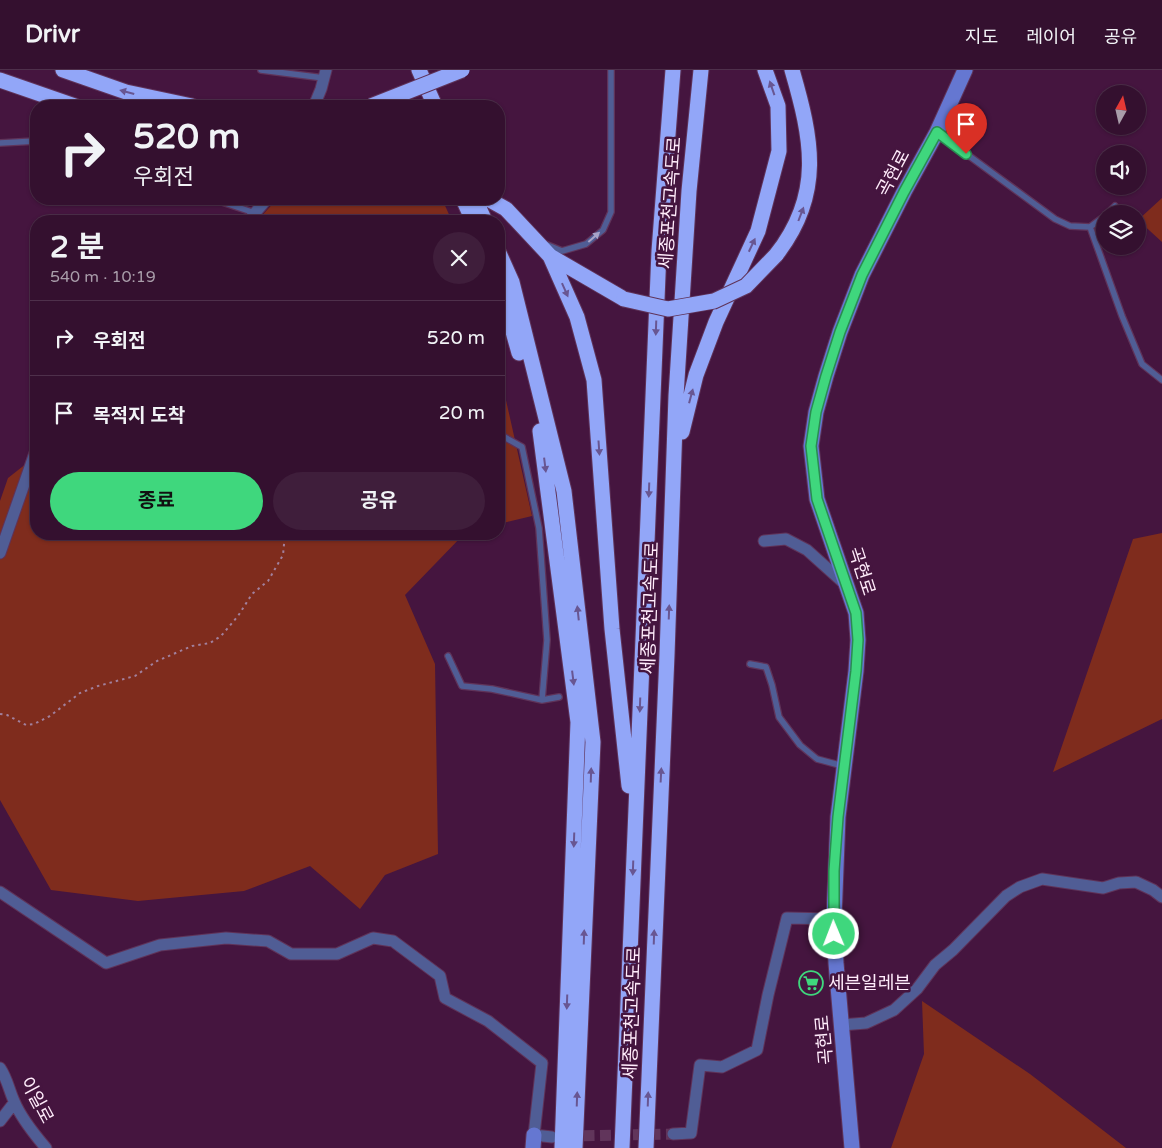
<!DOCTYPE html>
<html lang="ko">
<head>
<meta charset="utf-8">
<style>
  :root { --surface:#34102f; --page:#3f1e3b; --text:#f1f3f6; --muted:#a99daa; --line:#4e304b; --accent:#3fd77d }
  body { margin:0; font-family:"Varela Round","Noto Sans KR",sans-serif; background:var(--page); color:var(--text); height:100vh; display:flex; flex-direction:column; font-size:19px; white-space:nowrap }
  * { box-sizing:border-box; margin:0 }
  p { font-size:16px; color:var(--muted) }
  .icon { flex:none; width:28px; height:28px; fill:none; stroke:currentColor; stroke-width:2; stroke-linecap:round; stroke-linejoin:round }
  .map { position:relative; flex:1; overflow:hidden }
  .panel { position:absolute; left:30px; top:145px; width:475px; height:325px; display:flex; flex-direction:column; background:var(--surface); border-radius:20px; box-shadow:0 1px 4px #0004,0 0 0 1px var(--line) }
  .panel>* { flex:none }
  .top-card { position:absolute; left:30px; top:30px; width:475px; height:105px; border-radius:20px; box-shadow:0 1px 4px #0004,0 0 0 1px var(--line); background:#34102f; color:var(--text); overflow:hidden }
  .needle { width:32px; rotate:8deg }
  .tools { position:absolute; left:1096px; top:15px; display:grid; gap:10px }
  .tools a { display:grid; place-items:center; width:50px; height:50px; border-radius:50%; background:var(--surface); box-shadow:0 1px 4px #0004,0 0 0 1px var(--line); font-size:25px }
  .pin { position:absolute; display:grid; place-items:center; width:42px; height:42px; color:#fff; margin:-51px -21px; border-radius:50% 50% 50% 0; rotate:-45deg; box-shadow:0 0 5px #0007 }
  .pin .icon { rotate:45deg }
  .me { position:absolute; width:55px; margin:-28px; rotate:359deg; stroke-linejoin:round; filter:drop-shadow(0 0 4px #0008) }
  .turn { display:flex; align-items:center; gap:18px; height:105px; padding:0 20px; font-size:22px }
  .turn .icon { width:65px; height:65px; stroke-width:2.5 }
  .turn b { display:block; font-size:35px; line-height:42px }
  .round { display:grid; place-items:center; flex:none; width:52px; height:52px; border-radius:26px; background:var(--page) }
  .head { display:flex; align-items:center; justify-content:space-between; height:85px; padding:0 20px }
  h1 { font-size:30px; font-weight:700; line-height:38px }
  .action { display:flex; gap:10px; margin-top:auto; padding:10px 20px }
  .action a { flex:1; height:58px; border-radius:30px; background:var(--accent); color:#111; font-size:20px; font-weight:700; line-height:58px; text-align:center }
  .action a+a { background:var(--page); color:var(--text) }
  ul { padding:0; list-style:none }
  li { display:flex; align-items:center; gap:15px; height:75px; padding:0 20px; border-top:1px solid var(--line) }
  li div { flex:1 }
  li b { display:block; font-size:19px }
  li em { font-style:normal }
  header { display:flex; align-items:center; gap:30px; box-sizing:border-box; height:70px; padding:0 25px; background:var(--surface); border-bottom:1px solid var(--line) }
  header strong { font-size:24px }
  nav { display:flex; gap:28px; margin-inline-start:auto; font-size:18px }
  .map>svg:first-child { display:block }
  .green { fill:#7f2c1d }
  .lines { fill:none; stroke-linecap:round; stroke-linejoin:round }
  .street-tunnel { stroke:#61355b; stroke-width:11; stroke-dasharray:11 5.5; stroke-linecap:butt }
  .lane-casing { stroke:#5f3359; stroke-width:8 }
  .street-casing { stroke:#5f3359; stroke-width:13 }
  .secondary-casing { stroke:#5f3359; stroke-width:17 }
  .highway-casing { stroke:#5f3359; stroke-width:17 }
  .path { stroke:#a2809d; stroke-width:2; stroke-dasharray:2.5 4; stroke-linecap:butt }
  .lane { stroke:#505d95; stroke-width:5.5 }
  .street { stroke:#505d95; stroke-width:11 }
  .secondary { stroke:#6577d1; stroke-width:15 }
  .highway { stroke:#92a6f8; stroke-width:15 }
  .highway-bridge-casing { stroke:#5f3359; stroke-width:17; stroke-linecap:butt }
  .highway-bridge { stroke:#92a6f8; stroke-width:15 }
  .oneway { fill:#685692 }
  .oneway2 { fill:#a8a4c8 }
  .route-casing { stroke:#298c51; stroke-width:12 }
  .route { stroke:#3fd77d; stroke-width:9 }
  .labels { text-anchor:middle; stroke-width:5; stroke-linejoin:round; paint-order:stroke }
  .street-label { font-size:18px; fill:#ffecfb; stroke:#45153f }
  .poi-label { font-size:18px; fill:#ffecfb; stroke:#45153f; text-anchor:start }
</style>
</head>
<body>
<header>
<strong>Drivr</strong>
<nav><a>지도</a><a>레이어</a><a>공유</a></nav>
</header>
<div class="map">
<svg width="1162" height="1078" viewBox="0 0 1162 1078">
  <rect width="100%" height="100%" fill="#45153f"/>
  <path class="green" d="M1162 128V172L1138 150Z
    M277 129H442L452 151H257Z
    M499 299 532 446 499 454Z
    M36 386V464H464L405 525 435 594 438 784 385 805 360 839 310 796 244 821 138 831 51 820 0 730V431L8 408Z
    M1162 463V649L1053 702 1133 469Z
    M922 931 1030 1004 1126 1078H891L924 984Z"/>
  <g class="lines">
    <path class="street-tunnel" d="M567 1066 673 1064"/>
    <g class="lane-casing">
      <path id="lane" d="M261 0 324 8
        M938 63 1055 149 1070 156 1090 157 1105 146
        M0 73 36 71
        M213 129 255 143
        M1107 144 1115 136
        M1090 157 1122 246 1142 294 1162 310
        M545 174 562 181 586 174 603 160 611 142V0
        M499 364 522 377 539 458 547 570 542 630 559 627
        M448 586 462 616 492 619 542 630
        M750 594 766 597 772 615 779 647 800 675 817 689 843 696"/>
    </g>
    <g class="street-casing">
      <path id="street" d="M314 36 321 19 326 0
        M248 151 267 129
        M764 471 786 469 807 480 846 515
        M0 483 36 380
        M0 822 106 893 160 875 226 868 268 871 291 884H337L373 868 393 871 440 906 445 928 488 951 542 993 534 1065 552 1067
        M841 955 866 953 894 940 917 919 935 895 953 880 1006 826 1020 817 1042 809 1103 818 1119 813 1136 812 1153 820 1162 827
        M0 998C7 1008 9 1020 14 1031 21 1048 34 1064 46 1078
        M0 1051 14 1033
        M673 1064 691 1063 700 995 722 997 757 980 768 925 787 848 834 849"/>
    </g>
    <g class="secondary-casing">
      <path id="secondary" d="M533 1078 534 1065
        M852 1078 836 893 834 849 838 747 856 601 858 570 856 543 817 429 811 376 816 342 826 306 840 262 862 205 904 122 937 62 965 0"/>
    </g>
    <g class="highway-casing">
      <path id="highway" d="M63 0 126 22 192 36
        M419 0 435 36
        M0 10 75 36
        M463 129 473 151
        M475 129 485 151
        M488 129 506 139 550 186 577 247 594 310 612 559 629 716
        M499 183 512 212 564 421 593 672 575 1078
        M776 185C824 124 812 69 792 0
        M550 186 624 229
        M499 212 519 283
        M540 361 578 652 562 1078
        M682 362 696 305 716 252 758 161 779 81 778 36 765 0
        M622 1078 659 181 673 0
        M646 1078 667 585 676 326 689 121 701 0"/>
    </g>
    <path class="path" d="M0 644 7 645 26 655 34 654 50 646 80 623 98 616 135 606 157 591 192 576 210 573 221 566 238 546 252 524 268 511 283 485 285 464"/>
    <use href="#lane" class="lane"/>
    <use href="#street" class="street"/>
    <use href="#secondary" class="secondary"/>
    <use href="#highway" class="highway"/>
    <g class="highway-bridge-casing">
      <path id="highway-bridge" d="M371 36 462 0
        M624 229 668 239 714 231 746 216 776 185"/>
    </g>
    <use href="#highway-bridge" class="highway-bridge"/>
  </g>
  <defs><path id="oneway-solid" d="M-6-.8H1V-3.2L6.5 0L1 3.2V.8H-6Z" transform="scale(1.25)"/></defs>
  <g class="oneway">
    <use href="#oneway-solid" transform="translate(772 18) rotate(-109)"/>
    <use href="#oneway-solid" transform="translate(127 22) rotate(-165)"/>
    <use href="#oneway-solid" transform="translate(801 144) rotate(-69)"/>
    <use href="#oneway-solid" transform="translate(752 175) rotate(-65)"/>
    <use href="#oneway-solid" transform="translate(565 220) rotate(66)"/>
    <use href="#oneway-solid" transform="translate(656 258) rotate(92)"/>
    <use href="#oneway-solid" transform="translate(691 326) rotate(-75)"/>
    <use href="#oneway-solid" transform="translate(599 378) rotate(86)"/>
    <use href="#oneway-solid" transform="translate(545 395) rotate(83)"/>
    <use href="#oneway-solid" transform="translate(649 420) rotate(92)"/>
    <use href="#oneway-solid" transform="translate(669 542) rotate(-88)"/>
    <use href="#oneway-solid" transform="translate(578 543) rotate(-96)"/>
    <use href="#oneway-solid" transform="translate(573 608) rotate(83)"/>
    <use href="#oneway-solid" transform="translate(640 635) rotate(92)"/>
    <use href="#oneway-solid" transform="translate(591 705) rotate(-88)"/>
    <use href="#oneway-solid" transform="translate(661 705) rotate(-87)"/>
    <use href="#oneway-solid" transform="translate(574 770) rotate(92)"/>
    <use href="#oneway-solid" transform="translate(633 798) rotate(92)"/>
    <use href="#oneway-solid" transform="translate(584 867) rotate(-88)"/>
    <use href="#oneway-solid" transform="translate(654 867) rotate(-88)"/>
    <use href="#oneway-solid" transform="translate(567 932) rotate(92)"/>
    <use href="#oneway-solid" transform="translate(577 1029) rotate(-88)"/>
    <use href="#oneway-solid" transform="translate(648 1029) rotate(-88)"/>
  </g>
  <use class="oneway2" href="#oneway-solid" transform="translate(594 167) rotate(-41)"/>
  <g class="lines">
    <g class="route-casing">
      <path id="route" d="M834 864V801L838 747 856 601 858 570 856 543 817 429 811 376 816 342 826 306 840 262 862 205 904 122 937 62 966 84"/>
    </g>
    <use href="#route" class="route"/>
  </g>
  <defs>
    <g id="supermarket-ring" transform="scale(1.25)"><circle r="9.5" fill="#45153f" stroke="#3fd77d" stroke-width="1.5"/><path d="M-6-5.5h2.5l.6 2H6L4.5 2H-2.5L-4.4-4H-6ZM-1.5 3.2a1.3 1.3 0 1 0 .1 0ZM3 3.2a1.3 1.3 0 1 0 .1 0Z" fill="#3fd77d"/></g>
  </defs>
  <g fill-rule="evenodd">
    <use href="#supermarket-ring" x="811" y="913"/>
  </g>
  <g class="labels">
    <g class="street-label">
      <text transform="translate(893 103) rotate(-62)" y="6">곡현로</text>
      <text transform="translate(670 133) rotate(-86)" y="6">세종포천고속도로</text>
      <text transform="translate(862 501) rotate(72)" y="6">곡현로</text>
      <text transform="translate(650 538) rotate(-88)" y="6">세종포천고속도로</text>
      <text transform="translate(632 943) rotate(-88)" y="6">세종포천고속도로</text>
      <text transform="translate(824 970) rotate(-95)" y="6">곡현로</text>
      <text transform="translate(37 1030) rotate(62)" y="6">이일로</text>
    </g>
    <g class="poi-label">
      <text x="828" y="919">세븐일레븐</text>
    </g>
  </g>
</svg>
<div class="tools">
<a><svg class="needle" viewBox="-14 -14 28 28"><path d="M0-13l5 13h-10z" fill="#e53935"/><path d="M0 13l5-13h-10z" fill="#a99daa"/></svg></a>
<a><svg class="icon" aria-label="sound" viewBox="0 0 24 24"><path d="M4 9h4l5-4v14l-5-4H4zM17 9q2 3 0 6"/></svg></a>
<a><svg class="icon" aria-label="layers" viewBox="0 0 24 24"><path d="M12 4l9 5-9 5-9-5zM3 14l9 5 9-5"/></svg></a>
</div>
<div class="pin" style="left:966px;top:84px;background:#d93025"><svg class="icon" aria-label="arrive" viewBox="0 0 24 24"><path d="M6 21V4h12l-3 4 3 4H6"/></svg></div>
<svg class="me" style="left:834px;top:864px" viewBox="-20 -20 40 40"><circle r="17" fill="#3fd77d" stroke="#fff" stroke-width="3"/><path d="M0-11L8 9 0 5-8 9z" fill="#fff"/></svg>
<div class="top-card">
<div class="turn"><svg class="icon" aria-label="right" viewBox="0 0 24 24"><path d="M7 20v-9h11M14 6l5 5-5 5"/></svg><div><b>520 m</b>우회전</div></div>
</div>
<section class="panel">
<div class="head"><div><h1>2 분</h1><p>540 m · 10:19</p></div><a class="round"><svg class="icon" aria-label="close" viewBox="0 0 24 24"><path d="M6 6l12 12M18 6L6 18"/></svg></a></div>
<ul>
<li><svg class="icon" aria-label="right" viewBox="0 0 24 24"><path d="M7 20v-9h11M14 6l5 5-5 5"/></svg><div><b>우회전</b></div><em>520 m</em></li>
<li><svg class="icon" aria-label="arrive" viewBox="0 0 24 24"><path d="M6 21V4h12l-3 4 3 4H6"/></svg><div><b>목적지 도착</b></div><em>20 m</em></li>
</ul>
<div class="action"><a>종료</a><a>공유</a></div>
</section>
</div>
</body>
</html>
